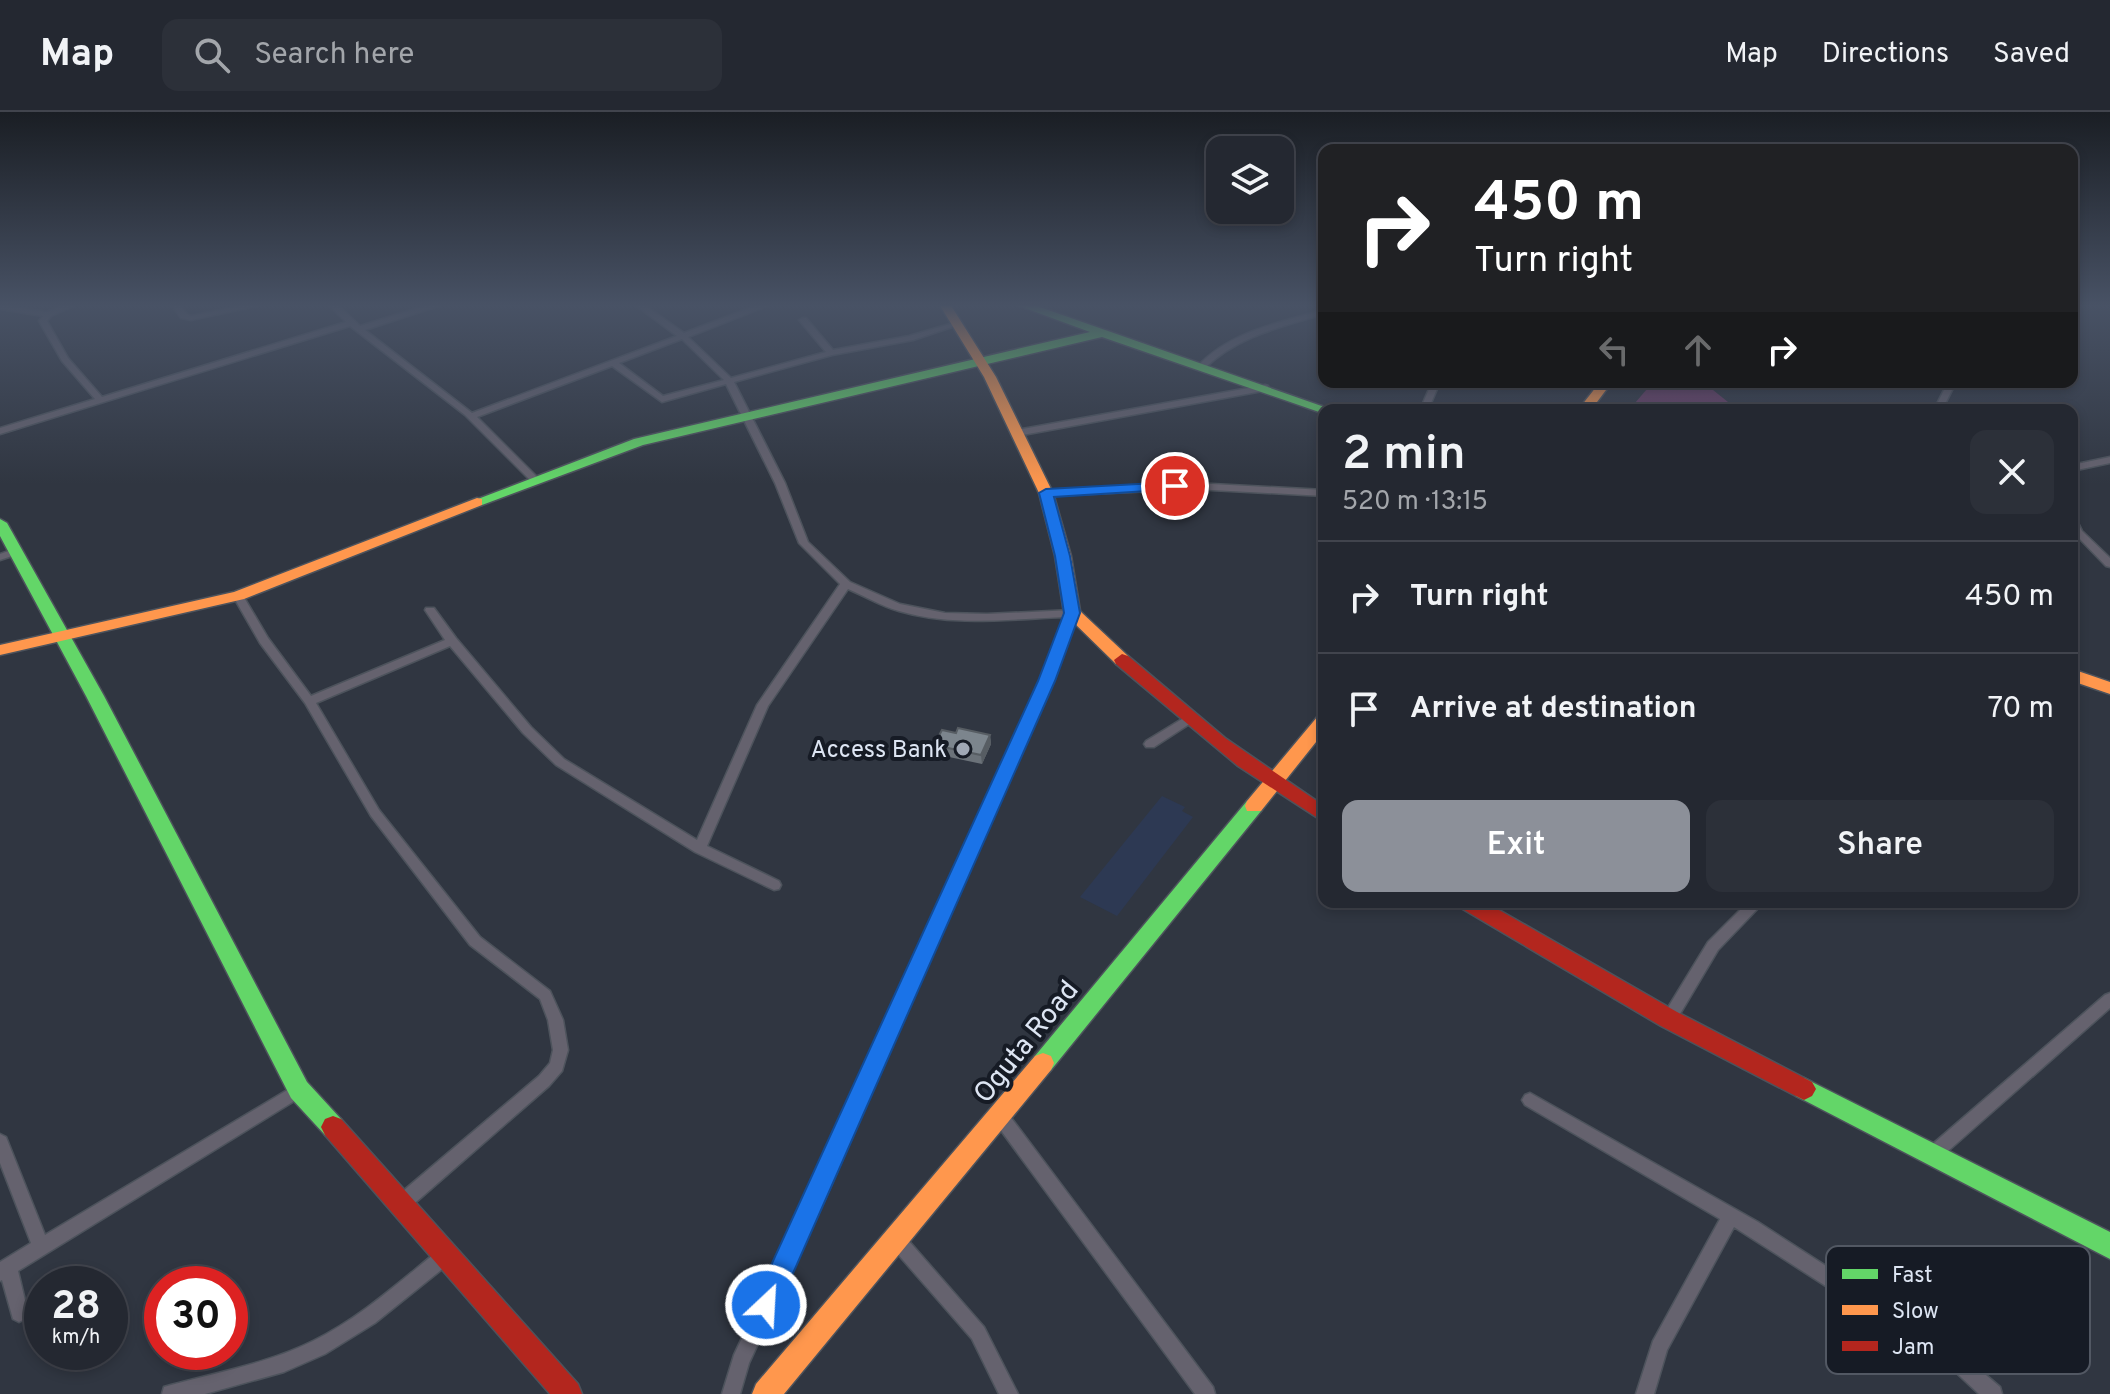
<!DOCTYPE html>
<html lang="en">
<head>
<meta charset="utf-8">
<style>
  :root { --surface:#242831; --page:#2c3039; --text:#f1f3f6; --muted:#a3a6ab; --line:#41444d; --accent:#8c9099 }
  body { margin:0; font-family:Overpass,sans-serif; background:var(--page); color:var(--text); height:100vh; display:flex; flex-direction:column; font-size:30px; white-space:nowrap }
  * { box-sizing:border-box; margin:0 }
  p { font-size:26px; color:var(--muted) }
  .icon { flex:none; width:44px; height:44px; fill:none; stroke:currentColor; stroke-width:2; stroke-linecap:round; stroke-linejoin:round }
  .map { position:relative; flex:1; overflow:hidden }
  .side { position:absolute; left:1318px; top:292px; width:760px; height:504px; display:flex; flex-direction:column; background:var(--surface); border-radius:16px; box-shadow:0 4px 12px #0003,0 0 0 2px var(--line) }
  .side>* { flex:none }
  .banner { position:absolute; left:1318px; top:32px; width:760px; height:244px; border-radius:16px; box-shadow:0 4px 12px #0003,0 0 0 2px var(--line); background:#202124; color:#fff; overflow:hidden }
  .fabs { position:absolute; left:1206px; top:24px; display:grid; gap:16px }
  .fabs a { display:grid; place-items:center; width:88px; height:88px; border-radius:16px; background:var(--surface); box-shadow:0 4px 12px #0003,0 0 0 2px var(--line); font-size:40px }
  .speed { position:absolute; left:24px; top:1154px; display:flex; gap:16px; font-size:40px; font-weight:700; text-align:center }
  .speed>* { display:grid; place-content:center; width:104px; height:104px; border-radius:50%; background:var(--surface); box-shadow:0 4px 12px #0003,0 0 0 2px var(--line); line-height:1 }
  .speed small { font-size:20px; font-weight:400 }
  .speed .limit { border:12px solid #d22; background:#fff; color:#111 }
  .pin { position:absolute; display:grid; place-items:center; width:68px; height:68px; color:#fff; margin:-34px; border:4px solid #fff; border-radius:50%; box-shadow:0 2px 8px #0007 }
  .me { position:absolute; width:88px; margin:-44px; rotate:25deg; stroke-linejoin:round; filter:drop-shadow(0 0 6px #0008) }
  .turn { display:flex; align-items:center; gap:28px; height:168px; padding:0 24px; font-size:36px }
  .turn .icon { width:104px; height:104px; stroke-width:2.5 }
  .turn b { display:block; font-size:56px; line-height:68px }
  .lanes { display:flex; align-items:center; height:76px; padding:0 24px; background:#0003; justify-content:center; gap:40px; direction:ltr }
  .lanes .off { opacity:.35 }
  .round { display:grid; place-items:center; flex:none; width:84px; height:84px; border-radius:16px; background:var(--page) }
  .head { display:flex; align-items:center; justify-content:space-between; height:136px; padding:0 24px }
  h1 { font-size:48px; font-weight:600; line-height:60px }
  .cta { display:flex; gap:16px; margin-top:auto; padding:16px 24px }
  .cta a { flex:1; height:92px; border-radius:16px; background:var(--accent); color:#fff; font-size:32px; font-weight:600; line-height:92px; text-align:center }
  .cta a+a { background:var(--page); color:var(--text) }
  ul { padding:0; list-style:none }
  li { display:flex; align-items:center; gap:24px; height:112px; padding:0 24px; border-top:2px solid var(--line) }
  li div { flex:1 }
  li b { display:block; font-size:30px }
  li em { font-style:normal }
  header { display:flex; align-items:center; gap:48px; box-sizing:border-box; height:112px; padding:0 40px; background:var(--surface); border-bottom:2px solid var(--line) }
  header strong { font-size:38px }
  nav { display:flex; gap:44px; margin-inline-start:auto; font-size:28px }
  .search { width:560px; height:72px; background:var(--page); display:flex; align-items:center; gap:20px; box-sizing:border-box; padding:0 28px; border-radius:16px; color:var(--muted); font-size:30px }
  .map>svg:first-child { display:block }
  .built { fill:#2d3953 }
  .green { fill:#6c3d67 }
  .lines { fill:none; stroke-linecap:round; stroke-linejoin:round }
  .street-casing { stroke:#4d535c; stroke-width:3 }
  .fast-casing { stroke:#4d535c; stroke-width:3 }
  .slow-casing { stroke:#4d535c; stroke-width:3 }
  .jam-casing { stroke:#4d535c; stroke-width:3 }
  .street { fill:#65626e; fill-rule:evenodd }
  .fast { fill:#63d668; fill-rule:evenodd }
  .slow { fill:#ff974d; fill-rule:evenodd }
  .jam { fill:#b3261e; fill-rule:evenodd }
  .wall { fill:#6b7279 }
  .shaded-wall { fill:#575d63 }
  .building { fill:#7c858d; stroke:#575d63; stroke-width:2 }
  .route { fill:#1a73e8; stroke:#114b97; stroke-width:2 }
  .poi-dot { fill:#a0a8b5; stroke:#161b25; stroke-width:3 }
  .labels { text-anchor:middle; stroke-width:8; stroke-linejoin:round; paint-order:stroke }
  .poi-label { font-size:24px; fill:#dde5f3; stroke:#161b25; text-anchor:end }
  .near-street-label { font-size:28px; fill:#dde5f3; stroke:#161b25 }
  .key { fill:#161b25; stroke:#525863; stroke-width:2 }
  .key-label { font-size:22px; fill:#dde5f3 }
</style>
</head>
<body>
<header>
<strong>Map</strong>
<div class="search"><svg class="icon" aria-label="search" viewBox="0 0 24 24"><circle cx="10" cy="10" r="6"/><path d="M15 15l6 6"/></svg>Search here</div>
<nav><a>Map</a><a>Directions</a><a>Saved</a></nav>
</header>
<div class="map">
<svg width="2110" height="1282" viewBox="0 0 2110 1282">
  <rect width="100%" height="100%" fill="#303641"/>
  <path class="built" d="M1162 684 1185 695 1182 699 1193 705 1117 804 1080 785Z"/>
  <path class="green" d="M1653 270H1703L1738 298H1629Z"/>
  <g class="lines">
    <g class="street-casing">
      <path id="street" d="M66 192H78L51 204 47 209 68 246 102 285 346 210 328 192H337L360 214 431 192H444L365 218 472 301 677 224 634 192H643L684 221 760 192H772L688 225 731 266 826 240 799 208 803 206H806L833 238 909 224 957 210 961 212 913 228 832 243 734 270 785 371 808 430 850 470 900 492 945 501 987 502 1072 498 1077 501 1052 569 825 1087 749 1251 740 1282H722L734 1243 813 1075 1040 569 1065 505C1010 507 953 515 899 499 881 494 865 484 848 477L768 594 707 734 779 769 781 773 779 777 774 778 695 740 556 653 523 621 450 534 316 591 379 698 480 825 550 879 563 908 568 938 562 959 549 974 408 1097 402 1099 396 1097 394 1091 396 1085 539 964 550 951 553 938 548 908 540 887 470 833 371 704 305 591 260 531 233 484 234 482H242L268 526 311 584 445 528 425 498 426 496H434L456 526 531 615 564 647 697 728 757 593 840 472 799 431 775 371 726 272 662 290 612 254 477 305 537 365V369H531L465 303 350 214 0 322V316L95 287 62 249 39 209 43 204 0 197V193L47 200ZM682 227 724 268 663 284 619 251Z
        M171 192H179L187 202 191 204 248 192H265L191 208 181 206Z
        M1324 198V202C1281 215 1237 224 1204 257L1197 255C1229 220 1280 210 1324 198Z
        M1432 270H1440L1428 298H1420Z
        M1948 270H1956L1942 298H1934Z
        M1265 273 1268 274V278L1017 324 1013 321 1017 318Z
        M2110 345V351L2072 359V353Z
        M1193 371 1324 378V384L1193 377 1046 384 1041 381 1046 378Z
        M2072 404 2075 405 2082 419 2110 446V455L2106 454 2075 422 2072 418Z
        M14 437 18 438V442L0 448V442Z
        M1187 604 1193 608 1191 611 1154 635H1146L1144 632 1146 629Z
        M1748 790H1764L1718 838 1674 912 1669 913 1664 912 1662 907 1664 902 1708 830Z
        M2110 881V896L1939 1047 1933 1050 1927 1047 1925 1042 1927 1037 2105 883Z
        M299 971 304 973 307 978 304 983 18 1159 28 1201 25 1207 19 1210 13 1207 2 1168 0 1169V1150L31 1131 0 1051V1022L6 1025 45 1123Z
        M1530 981 1758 1110 1959 1240 2000 1275 2002 1282H1979L1947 1252 1734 1115 1667 1238 1654 1282H1636L1653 1229 1720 1107 1525 993 1522 988 1525 983Z
        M1000 997 1006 999 1213 1275 1215 1282H1195L994 1009 992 1004 994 999Z
        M895 1118 901 1120 984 1215 1018 1282H999L972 1227 889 1132 887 1126 889 1120Z
        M445 1135 451 1138 454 1144 451 1150 375 1211 325 1242 284 1260 205 1282H162L164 1275 171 1273C218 1260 269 1251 313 1229 360 1206 399 1170 439 1138Z"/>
    </g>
    <g class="fast-casing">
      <path id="fast" d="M1014 192H1031L1333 298H1324L1322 301 1102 225 643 333 482 393H472L470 390 634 327 1090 220Z
        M0 407 7 411 104 584 307 970 341 1007 345 1015 341 1023 333 1026 325 1023 291 986 86 584 0 424Z
        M1254 687 1261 689 1263 694 1261 699 1051 958 1043 961 1035 958 1032 951 1035 944 1247 689Z
        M1804 966 2110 1120V1147L1796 984 1792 977 1796 970Z"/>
    </g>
    <g class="slow-casing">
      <path id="slow" d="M939 192H950L996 265 1053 381 1071 444 1080 499 1128 544 1130 548 1128 552H1116L1064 501 1055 444 1039 381 984 265Z
        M1600 270H1612L1591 298H1578Z
        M477 386 482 387V393L244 487 0 543V533L234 480Z
        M2072 557 2110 570V582L2072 569Z
        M1324 602V620L1261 699H1247L1245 694 1247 689 1318 604Z
        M1043 941 1051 944 1054 951 1051 958 784 1282H752L756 1272 1035 944Z"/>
    </g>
    <g class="jam-casing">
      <path id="jam" d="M1122 542 1128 544 1225 626 1324 694V710L1238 654 1116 552 1114 548Z
        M1458 790H1485L1677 900 1812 970 1816 977 1812 984 1804 988 1796 984 1661 914 1461 796Z
        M333 1004 341 1007 578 1272 582 1282H550L325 1023 321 1015 325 1007Z"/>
    </g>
    <use href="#street" class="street"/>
    <use href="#fast" class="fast"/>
    <use href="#slow" class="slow"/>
    <use href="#jam" class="jam"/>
  </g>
  <path class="wall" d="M956 621 990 623 991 632 982 652 935 642 934 633Z"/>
  <path class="shaded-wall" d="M990 623 991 632 982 652 981 643Z"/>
  <path class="building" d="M958 616 990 623 981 643 934 633 942 618 956 621Z"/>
  <linearGradient id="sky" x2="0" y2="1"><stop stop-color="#1a1e24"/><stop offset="0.52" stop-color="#485265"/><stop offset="1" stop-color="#485265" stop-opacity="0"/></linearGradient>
  <rect width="2110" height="372" fill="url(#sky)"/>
  <path class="route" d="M1175 370 1182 374 1180 377 1054 385 1070 444 1080 501 1055 569 775 1202 766 1206 757 1202 753 1193 757 1184 1038 569 1064 501 1055 444 1039 381 1046 377Z"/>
  <circle class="poi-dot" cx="963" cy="637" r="8"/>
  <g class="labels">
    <g class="poi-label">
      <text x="947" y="645">Access Bank</text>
    </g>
    <g class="near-street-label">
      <text transform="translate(1025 929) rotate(-51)" y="10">Oguta Road</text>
    </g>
  </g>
  <rect x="1826" y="1134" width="264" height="128" rx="12" class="key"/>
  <rect x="1842" y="1157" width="36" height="10" fill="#63d668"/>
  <rect x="1842" y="1193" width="36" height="10" fill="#ff974d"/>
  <rect x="1842" y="1229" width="36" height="10" fill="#b3261e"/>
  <g class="key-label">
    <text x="1892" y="1170">Fast</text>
    <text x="1892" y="1206">Slow</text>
    <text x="1892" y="1242">Jam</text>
  </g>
</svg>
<div class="fabs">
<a><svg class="icon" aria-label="layers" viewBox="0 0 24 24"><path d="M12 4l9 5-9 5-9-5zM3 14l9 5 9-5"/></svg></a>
</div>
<div class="speed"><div>28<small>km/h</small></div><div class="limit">30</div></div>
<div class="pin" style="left:1175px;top:374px;background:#d93025"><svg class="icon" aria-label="arrive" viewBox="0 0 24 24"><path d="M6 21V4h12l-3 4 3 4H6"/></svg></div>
<svg class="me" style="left:766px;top:1193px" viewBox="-20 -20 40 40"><circle r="17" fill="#1a73e8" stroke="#fff" stroke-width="3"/><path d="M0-11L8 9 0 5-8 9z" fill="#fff"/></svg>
<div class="banner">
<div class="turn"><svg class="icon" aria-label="right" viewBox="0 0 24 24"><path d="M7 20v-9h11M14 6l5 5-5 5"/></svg><div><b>450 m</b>Turn right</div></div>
<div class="lanes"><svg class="icon off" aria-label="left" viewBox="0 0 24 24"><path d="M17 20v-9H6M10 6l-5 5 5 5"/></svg><svg class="icon off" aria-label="ahead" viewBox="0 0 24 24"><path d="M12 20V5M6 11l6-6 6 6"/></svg><svg class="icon" aria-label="right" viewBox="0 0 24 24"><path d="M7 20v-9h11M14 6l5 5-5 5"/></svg></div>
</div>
<section class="side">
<div class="head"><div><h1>2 min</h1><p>520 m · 13:15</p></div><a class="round"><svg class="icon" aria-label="close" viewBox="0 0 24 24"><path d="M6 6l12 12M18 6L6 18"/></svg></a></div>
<ul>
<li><svg class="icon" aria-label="right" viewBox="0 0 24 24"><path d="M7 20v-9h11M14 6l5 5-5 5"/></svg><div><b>Turn right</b></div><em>450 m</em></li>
<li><svg class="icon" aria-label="arrive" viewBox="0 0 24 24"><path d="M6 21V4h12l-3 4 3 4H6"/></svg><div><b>Arrive at destination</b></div><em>70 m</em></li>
</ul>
<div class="cta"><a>Exit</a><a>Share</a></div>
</section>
</div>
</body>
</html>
